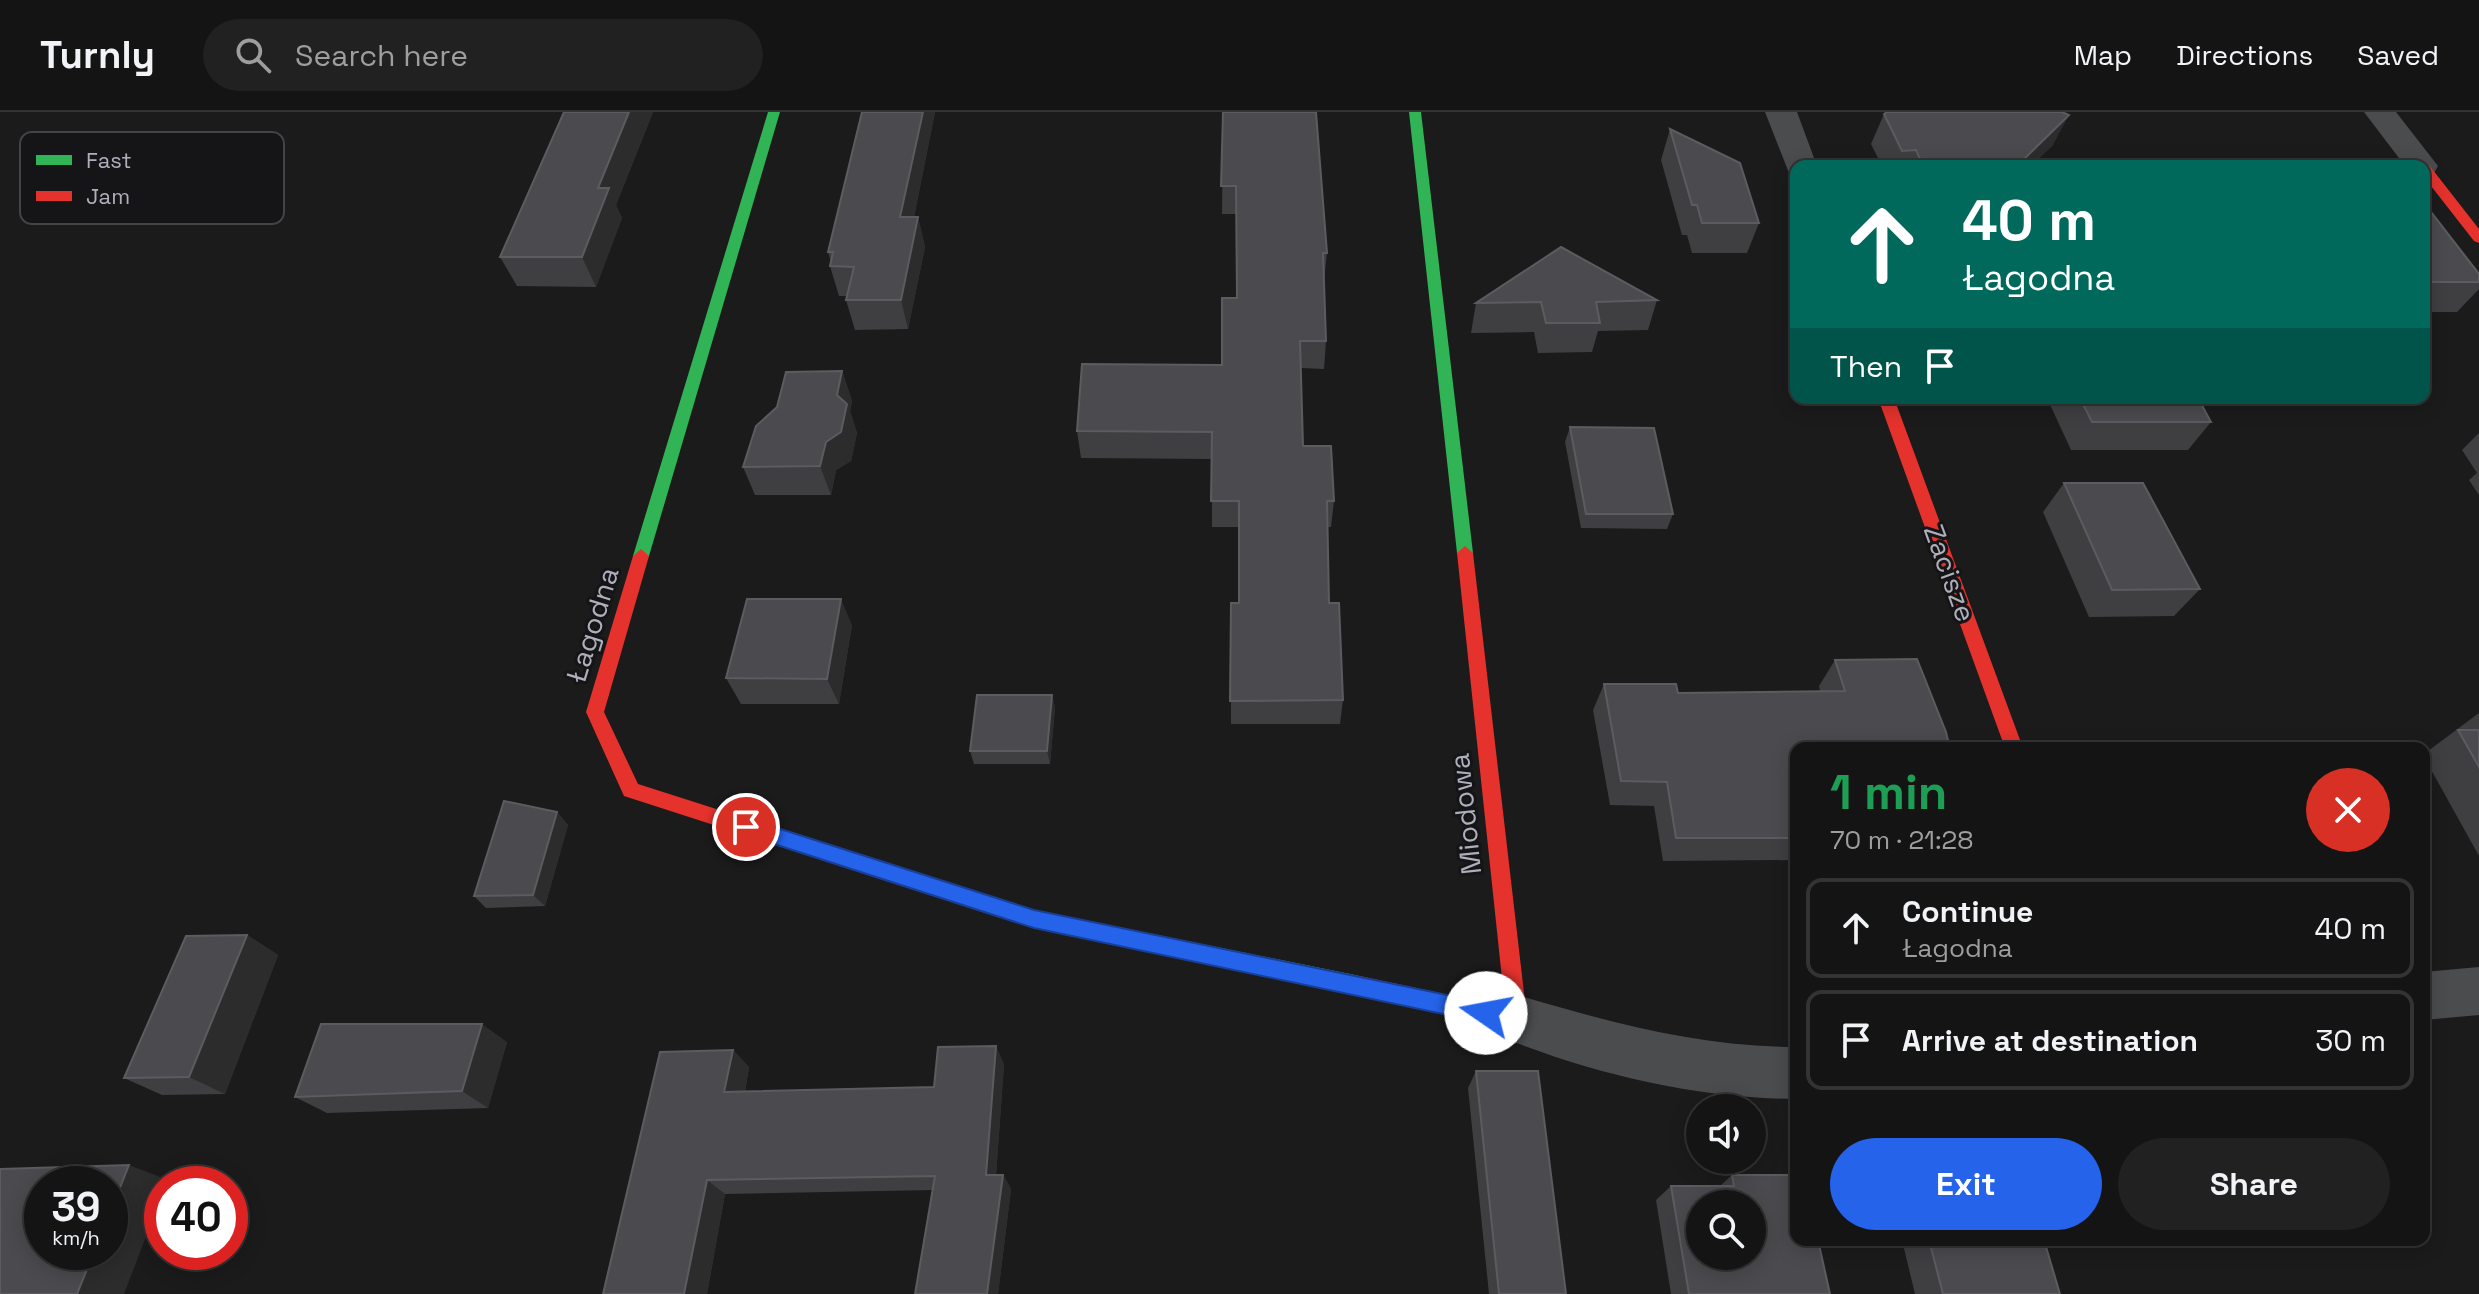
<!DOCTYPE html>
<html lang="en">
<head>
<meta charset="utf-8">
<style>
  :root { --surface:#141414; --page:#212122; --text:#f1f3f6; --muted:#9d9ea0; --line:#333334; --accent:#2563eb }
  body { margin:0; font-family:"Space Grotesk",sans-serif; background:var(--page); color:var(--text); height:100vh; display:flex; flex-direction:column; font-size:30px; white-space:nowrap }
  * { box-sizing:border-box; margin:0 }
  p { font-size:26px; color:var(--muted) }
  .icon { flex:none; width:44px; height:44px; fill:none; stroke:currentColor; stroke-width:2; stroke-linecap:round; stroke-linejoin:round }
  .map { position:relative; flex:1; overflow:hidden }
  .sheet { position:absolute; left:1790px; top:630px; width:640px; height:504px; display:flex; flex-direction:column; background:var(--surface); border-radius:16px; box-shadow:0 4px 20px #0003,0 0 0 2px var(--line) }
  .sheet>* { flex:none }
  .hud { position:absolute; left:1790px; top:48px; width:640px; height:244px; border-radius:16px; box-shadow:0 4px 20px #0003,0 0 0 2px var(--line); background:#00695c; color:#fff; overflow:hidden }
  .buttons { position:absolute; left:1686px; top:982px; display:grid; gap:16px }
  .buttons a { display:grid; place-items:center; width:80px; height:80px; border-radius:50%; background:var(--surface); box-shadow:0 4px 20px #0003,0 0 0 2px var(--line); font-size:40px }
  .speed { position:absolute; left:24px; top:1054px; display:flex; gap:16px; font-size:40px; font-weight:700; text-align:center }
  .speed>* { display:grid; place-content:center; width:104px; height:104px; border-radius:50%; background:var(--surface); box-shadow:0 4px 20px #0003,0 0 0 2px var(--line); line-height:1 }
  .speed small { font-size:20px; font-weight:400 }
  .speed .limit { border:12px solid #d22; background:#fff; color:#111 }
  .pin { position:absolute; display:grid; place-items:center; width:68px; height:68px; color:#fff; margin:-34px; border:4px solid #fff; border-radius:50%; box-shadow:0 2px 8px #0007 }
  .me { position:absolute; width:88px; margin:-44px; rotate:282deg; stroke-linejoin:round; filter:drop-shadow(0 0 6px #0008) }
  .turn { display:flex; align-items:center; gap:28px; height:168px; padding:0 40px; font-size:36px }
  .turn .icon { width:104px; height:104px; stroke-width:2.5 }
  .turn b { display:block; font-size:56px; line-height:68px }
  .then { display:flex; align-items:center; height:76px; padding:0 40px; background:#0003; gap:16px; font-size:30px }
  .round { display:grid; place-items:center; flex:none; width:84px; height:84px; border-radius:42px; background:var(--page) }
  .summary { display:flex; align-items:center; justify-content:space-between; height:136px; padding:0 40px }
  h1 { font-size:48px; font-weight:700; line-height:60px; color:#1e9e55 }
  .cta { display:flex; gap:16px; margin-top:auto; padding:16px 40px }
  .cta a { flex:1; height:92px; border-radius:48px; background:var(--accent); color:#fff; font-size:32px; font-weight:700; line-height:92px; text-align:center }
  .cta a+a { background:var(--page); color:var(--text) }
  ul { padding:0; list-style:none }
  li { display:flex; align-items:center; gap:24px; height:100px; margin:0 16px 12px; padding:0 24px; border:4px solid var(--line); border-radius:16px }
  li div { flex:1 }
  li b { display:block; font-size:30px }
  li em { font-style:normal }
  header { display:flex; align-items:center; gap:48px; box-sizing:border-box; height:112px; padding:0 40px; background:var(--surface); border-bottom:2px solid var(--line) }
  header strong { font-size:38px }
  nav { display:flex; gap:44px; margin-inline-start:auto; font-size:28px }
  .search { width:560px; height:72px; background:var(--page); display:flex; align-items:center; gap:20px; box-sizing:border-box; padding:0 28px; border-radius:44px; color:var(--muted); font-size:30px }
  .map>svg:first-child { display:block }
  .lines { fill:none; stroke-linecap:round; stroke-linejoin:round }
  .street { fill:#4b4c4e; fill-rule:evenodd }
  .fast { fill:#30b455; fill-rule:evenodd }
  .jam { fill:#e5322d; fill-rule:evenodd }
  .wall { fill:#3f3f42 }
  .shaded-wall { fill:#2c2c2d }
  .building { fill:#4b4b4f; stroke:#5b5b60; stroke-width:2; fill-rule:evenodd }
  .route { fill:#2563eb; stroke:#184099; stroke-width:2 }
  .labels { text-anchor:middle; stroke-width:6; stroke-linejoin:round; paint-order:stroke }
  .street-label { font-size:28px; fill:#aeafbb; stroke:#151517 }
  .key { fill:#151517; stroke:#434348; stroke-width:2 }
  .key-label { font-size:22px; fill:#aeafbb }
</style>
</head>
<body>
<header>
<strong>Turnly</strong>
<div class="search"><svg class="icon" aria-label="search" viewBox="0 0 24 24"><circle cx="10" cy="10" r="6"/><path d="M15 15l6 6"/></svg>Search here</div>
<nav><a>Map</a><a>Directions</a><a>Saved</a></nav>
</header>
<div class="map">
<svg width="2479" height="1182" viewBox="0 0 2479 1182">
  <rect width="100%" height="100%" fill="#1b1b1b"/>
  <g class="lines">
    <path class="street" d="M1765 0H1797L1817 54H1796V63L1789 61Z
      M2364 0H2396L2438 54 2434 61 2424 64V54H2405Z
      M2479 855V903L2424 908V860Z
      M1517 883C1609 910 1699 935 1796 935V987C1695 986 1592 962 1499 924L1492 907 1499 890Z"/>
    <path class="fast" d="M768 0H780L649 444 641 451 633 444Z
      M1409 0H1421L1473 441 1465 448 1457 441Z
      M998 787 1034 798 1355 863 1362 866 1365 873 1362 880 1355 883 1034 816 991 802 988 796 991 790Z"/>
    <path class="jam" d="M2424 52 2429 53 2479 117V131L2474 129 2424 65V54H2419Z
      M1878 286H1894L2023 636H2005Z
      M1465 434 1473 441 1527 907 1524 914 1517 917 1355 883 1348 880 1345 873 1348 866 1355 863 1505 895 1457 441Z
      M641 437 649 444 604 600 638 672 998 787 1005 790 1008 796 1005 802 998 805 624 684 586 600 633 444Z"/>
  </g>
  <path class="wall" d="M564 0H653L616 93 622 106 596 175 517 174 500 145Z
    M862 0H935L914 105H918L925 135 908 217 855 218 846 188 847 184H839L830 154 831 150 828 140Z
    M1223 0 1327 141 1324 169 1326 229 1324 257 1301 256 1303 334 1334 389 1331 415H1327L1329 491 1343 588 1340 612H1231V491H1239V415H1212V347L1081 346 1077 319 1222 253 1237 186 1236 102H1222Z
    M1884 2 2053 33 2031 54H1882L1871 32Z
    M1670 17 1759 111 1747 141H1692L1687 123H1682L1661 48Z
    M2424 96 2479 162V177L2457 200H2424Z
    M1657 188 1648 218 1598 219 1592 240 1538 241 1534 220 1471 221 1476 191Z
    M842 259 852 289 850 299 857 321 851 349 836 358 831 383H755L743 355Z
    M2047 286H2198L2211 310 2188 338H2071Z
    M1570 315 1673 402 1667 417 1581 416 1565 330Z
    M2479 321V383L2469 368 2477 361 2462 338Z
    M2064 371 2200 477 2174 504 2089 505 2043 400Z
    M852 513 839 592H741L726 566Z
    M1917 547 1796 636V748L1663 749 1654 694 1610 693 1593 598 1604 572 1678 581 1820 579 1819 574 1835 548Z
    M1052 583 1055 596 1050 652H974L970 639Z
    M2479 601V744L2424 645V642Z
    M557 700 568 713 545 794 486 796 474 784Z
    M247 823 278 843 225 982 162 983 124 966Z
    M507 930 488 996 327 1001 295 985Z
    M733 938 749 955 745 980 934 975 1004 952 996 1063H1003L1011 1077 998 1182H915L933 1078 725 1082 707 1182H603Z
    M1476 959 1566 1182H1489L1468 976Z
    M1732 1063 1830 1182H1671L1656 1088 1671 1074H1720Z
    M1902 1128H2044L2060 1182H1915Z"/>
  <path class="shaded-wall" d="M629 0H653L616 93 622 106 596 175 582 145 598 76Z
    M923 0H935L908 135 900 105Z
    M2069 3 2053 33 2031 54H2018Z
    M918 105 925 135 908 217 901 188Z
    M842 259 852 289 850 299 857 321 851 349 836 358 831 383 820 354Z
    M841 487 852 513 839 592 827 567Z
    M1052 583 1055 596 1050 652 1047 639Z
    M557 700 568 713 545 794 533 783Z
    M247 823 278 843 225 982 189 965Z
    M482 912 507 930 488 996 462 979Z
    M996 934 1004 952 995 1078 986 1063Z
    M733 938 749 955 742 997 724 980Z
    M129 1053 168 1068 166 1072H162V1083L124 1182H77L94 1140H110V1101Z
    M1003 1063 1011 1077 998 1182H987Z
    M707 1068 725 1082 707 1182H684Z"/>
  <path class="building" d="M564 0H629L598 76H609L582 145H500Z
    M862 0H923L900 105H918L901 188H846L854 155 830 154 833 140H828Z
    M1223 0H1316L1327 141H1323L1326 229H1300L1303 334H1331L1334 389H1327L1329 491H1339L1343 588 1230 589 1231 491H1239V389H1211L1212 320 1077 319 1082 252 1222 253V186H1237L1236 74H1221Z
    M1887 0H2062L2069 3 2019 52V54H1923L1916 38 1902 39 1884 2Z
    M1670 17 1740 51 1759 111H1702L1697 93H1692Z
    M2424 96H2428L2479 162V170H2424Z
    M1561 135 1657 188 1596 190 1600 211H1546L1541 190 1476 191Z
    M842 259 837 283 847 292 841 320 826 330 820 354 743 355 756 314 777 295 786 260Z
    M2080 286H2198L2211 310H2092Z
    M1570 315 1654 316 1673 402H1586Z
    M2064 371H2143L2200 477 2112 478Z
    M747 487H841L827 567 726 566Z
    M1917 547 1946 620 1950 636H1796V726H1676L1667 670 1621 669 1604 572H1676L1678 581 1845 579 1835 548Z
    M977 583H1052L1047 639H970Z
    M2458 618H2479V655Z
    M504 689 557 700 533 783 474 784Z
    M247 823 189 965 124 966 186 824Z
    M321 912H482L462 979 295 985Z
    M996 934 986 1063H1003L987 1182H915L935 1064 707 1068 684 1182H603L660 940 733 938 724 980 934 975 938 935Z
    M1476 959H1538L1566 1182H1499Z
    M129 1053 110 1101V1072H42V1140H94L77 1182H0V1057Z
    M1732 1063H1796V1128H1818L1830 1182H1689L1671 1074H1734ZM1700 1092H1752V1144H1700Z
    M1929 1128H2044L2060 1182H1943Z"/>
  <path class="route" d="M746 706 1034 798 1486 891 1494 894 1497 901 1494 908 1486 911 1034 816 740 721 737 715 740 709Z"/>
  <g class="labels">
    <g class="street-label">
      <text transform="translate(1950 461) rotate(70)" y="10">Zacisze</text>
      <text transform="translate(592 513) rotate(-73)" y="10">Łagodna</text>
      <text transform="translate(1465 702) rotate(-96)" y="10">Miodowa</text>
    </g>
  </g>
  <rect x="20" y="20" width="264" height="92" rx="12" class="key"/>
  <rect x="36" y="43" width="36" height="10" fill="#30b455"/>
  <rect x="36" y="79" width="36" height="10" fill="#e5322d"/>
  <g class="key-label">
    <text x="86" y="56">Fast</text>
    <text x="86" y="92">Jam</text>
  </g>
</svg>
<div class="buttons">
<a><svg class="icon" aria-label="sound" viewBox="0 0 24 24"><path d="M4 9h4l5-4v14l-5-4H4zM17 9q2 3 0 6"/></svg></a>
<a><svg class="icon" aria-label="search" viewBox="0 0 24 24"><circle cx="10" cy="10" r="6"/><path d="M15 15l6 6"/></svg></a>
</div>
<div class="speed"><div>39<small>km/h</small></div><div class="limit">40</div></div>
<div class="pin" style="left:746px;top:715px;background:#d93025"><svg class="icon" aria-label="arrive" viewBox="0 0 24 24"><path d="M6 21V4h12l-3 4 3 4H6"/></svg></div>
<svg class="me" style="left:1486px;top:901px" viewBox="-20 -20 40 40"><circle r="19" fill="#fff"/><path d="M0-13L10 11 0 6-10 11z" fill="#2563eb"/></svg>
<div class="hud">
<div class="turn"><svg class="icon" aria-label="ahead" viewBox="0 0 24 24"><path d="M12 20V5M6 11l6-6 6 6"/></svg><div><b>40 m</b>Łagodna</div></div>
<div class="then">Then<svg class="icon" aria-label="arrive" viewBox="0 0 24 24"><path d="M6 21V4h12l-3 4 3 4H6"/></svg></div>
</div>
<section class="sheet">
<div class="summary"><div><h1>1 min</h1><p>70 m · 21:28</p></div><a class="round" style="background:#d93025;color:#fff"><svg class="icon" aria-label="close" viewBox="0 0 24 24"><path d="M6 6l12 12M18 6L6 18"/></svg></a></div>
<ul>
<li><svg class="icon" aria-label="ahead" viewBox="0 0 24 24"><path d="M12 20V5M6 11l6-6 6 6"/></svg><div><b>Continue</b><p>Łagodna</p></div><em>40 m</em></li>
<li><svg class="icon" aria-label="arrive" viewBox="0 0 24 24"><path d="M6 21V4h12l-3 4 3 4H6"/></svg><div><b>Arrive at destination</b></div><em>30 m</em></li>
</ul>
<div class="cta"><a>Exit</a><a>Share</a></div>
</section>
</div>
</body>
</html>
